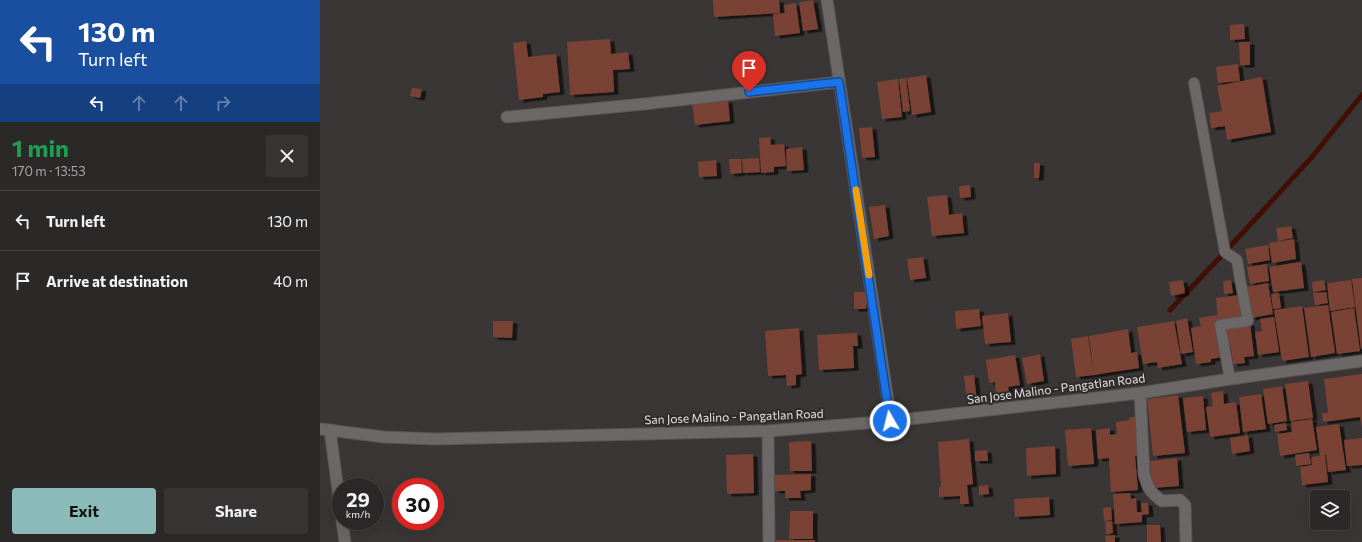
<!DOCTYPE html>
<html lang="en">
<head>
<meta charset="utf-8">
<style>
  :root { --surface:#2b2828; --page:#373434; --text:#f1f3f6; --muted:#a6a6a8; --line:#474445; --accent:#8bbbb9 }
  body { margin:0; font-family:Commissioner,sans-serif; background:var(--page); color:var(--text); height:100vh; display:flex; flex-direction:column; font-size:15px; white-space:nowrap }
  * { box-sizing:border-box; margin:0 }
  p { font-size:13px; color:var(--muted) }
  .icon { flex:none; width:22px; height:22px; fill:none; stroke:currentColor; stroke-width:2; stroke-linecap:round; stroke-linejoin:round }
  .map { position:relative; flex:1; overflow:hidden }
  .panel { display:flex; flex-direction:column; background:var(--surface); width:320px }
  .panel>* { flex:none }
  .top-card { background:#1a4fa0; color:#fff; overflow:hidden }
  .controls { position:absolute; left:990px; top:490px; display:grid; gap:8px }
  .controls a { display:grid; place-items:center; width:40px; height:40px; border-radius:4px; background:var(--surface); box-shadow:0 4px 16px #0002,0 0 0 1px var(--line); font-size:20px }
  .speed { position:absolute; left:12px; top:478px; display:flex; gap:8px; font-size:20px; font-weight:700; text-align:center }
  .speed>* { display:grid; place-content:center; width:52px; height:52px; border-radius:50%; background:var(--surface); box-shadow:0 4px 16px #0002,0 0 0 1px var(--line); line-height:1 }
  .speed small { font-size:10px; font-weight:400 }
  .speed .limit { border:6px solid #d22; background:#fff; color:#111 }
  .pin { position:absolute; display:grid; place-items:center; width:34px; height:34px; color:#fff; margin:-41px -17px; border-radius:50% 50% 50% 0; rotate:-45deg; box-shadow:0 0 4px #0007 }
  .pin .icon { rotate:45deg }
  .me { position:absolute; width:44px; margin:-22px; rotate:352deg; stroke-linejoin:round; filter:drop-shadow(0 0 3px #0008) }
  .turn { display:flex; align-items:center; gap:14px; height:84px; padding:0 12px; font-size:18px }
  .turn .icon { width:52px; height:52px; stroke-width:2.5 }
  .turn b { display:block; font-size:28px; line-height:34px }
  .lanes { display:flex; align-items:center; height:38px; padding:0 12px; background:#0003; justify-content:center; gap:20px; direction:ltr }
  .lanes .off { opacity:.35 }
  .round { display:grid; place-items:center; flex:none; width:42px; height:42px; border-radius:4px; background:var(--page) }
  .overview { display:flex; align-items:center; justify-content:space-between; height:68px; padding:0 12px }
  h1 { font-size:24px; font-weight:700; line-height:30px; color:#1e9e55 }
  .action { display:flex; gap:8px; margin-top:auto; padding:8px 12px }
  .action a { flex:1; height:46px; border-radius:4px; background:var(--accent); color:#111; font-size:16px; font-weight:700; line-height:46px; text-align:center }
  .action a+a { background:var(--page); color:var(--text) }
  ul { padding:0; list-style:none }
  li { display:flex; align-items:center; gap:12px; height:60px; padding:0 12px; border-top:1px solid var(--line) }
  li div { flex:1 }
  li b { display:block; font-size:15px }
  li em { font-style:normal }
  main { display:flex; flex:1; min-height:0 }
  .map>svg:first-child { display:block }
  .lines { fill:none; stroke-linecap:round; stroke-linejoin:round }
  .stream { stroke:#410f04; stroke-width:5 }
  .building { fill:#794234; filter:url(#shadow) }
  .service-casing { stroke:#575453; stroke-width:12 }
  .minor-casing { stroke:#575453; stroke-width:13 }
  .tertiary-casing { stroke:#575453; stroke-width:13 }
  .service { stroke:#6c6868; stroke-width:10 }
  .minor { stroke:#6c6868; stroke-width:11 }
  .tertiary { stroke:#6c6868; stroke-width:11 }
  .route-casing { stroke:#114b97; stroke-width:10 }
  .route { stroke:#1a73e8; stroke-width:7 }
  .slow { stroke:#f59e0b; stroke-width:7 }
  .labels { text-anchor:middle; stroke-width:4; stroke-linejoin:round; paint-order:stroke }
  .street-label { font-size:12px; fill:#e5e3e2; stroke:#2f2c2b }
</style>
</head>
<body>
<main>
<section class="panel">
<div class="top-card">
<div class="turn"><svg class="icon" aria-label="left" viewBox="0 0 24 24"><path d="M17 20v-9H6M10 6l-5 5 5 5"/></svg><div><b>130 m</b>Turn left</div></div>
<div class="lanes"><svg class="icon" aria-label="left" viewBox="0 0 24 24"><path d="M17 20v-9H6M10 6l-5 5 5 5"/></svg><svg class="icon off" aria-label="ahead" viewBox="0 0 24 24"><path d="M12 20V5M6 11l6-6 6 6"/></svg><svg class="icon off" aria-label="ahead" viewBox="0 0 24 24"><path d="M12 20V5M6 11l6-6 6 6"/></svg><svg class="icon off" aria-label="right" viewBox="0 0 24 24"><path d="M7 20v-9h11M14 6l5 5-5 5"/></svg></div>
</div>
<div class="overview"><div><h1>1 min</h1><p>170 m · 13:53</p></div><a class="round"><svg class="icon" aria-label="close" viewBox="0 0 24 24"><path d="M6 6l12 12M18 6L6 18"/></svg></a></div>
<ul>
<li><svg class="icon" aria-label="left" viewBox="0 0 24 24"><path d="M17 20v-9H6M10 6l-5 5 5 5"/></svg><div><b>Turn left</b></div><em>130 m</em></li>
<li><svg class="icon" aria-label="arrive" viewBox="0 0 24 24"><path d="M6 21V4h12l-3 4 3 4H6"/></svg><div><b>Arrive at destination</b></div><em>40 m</em></li>
</ul>
<div class="action"><a>Exit</a><a>Share</a></div>
</section>
<div class="map">
<svg width="1042" height="542" viewBox="0 0 1042 542">
  <defs>
    <filter id="shadow"><feDropShadow dx="4.5" dy="2.5" stdDeviation="0" flood-color="#0009"/></filter>
  </defs>
  <rect width="100%" height="100%" fill="#393635"/>
  <g class="lines">
    <path class="stream" d="M850 310 905 252 992 157 1042 95"/>
  </g>
  <path class="building" d="M393 0H459L460 13 394 17Z
    M493 0 498 29 483 31 479 2Z
    M476 3 480 33 455 36 453 14 465 13 464 5Z
    M924 24 925 39 910 40V25Z
    M290 39 291 54 308 52 310 69 293 70 294 92 250 95 247 42Z
    M206 41 208 57 236 54 240 92 223 94V97L199 100 193 43Z
    M919 42H930V65H920Z
    M918 64 920 81 898 83 896 67Z
    M606 75 611 112 592 115 587 78Z
    M942 77 951 132 907 140 905 126 891 128 889 113 902 111 897 86Z
    M586 78 590 111 583 112 579 79Z
    M578 79 582 117 562 119 557 82Z
    M92 88 102 89 100 98 90 96Z
    M408 100 410 121 375 125 372 104Z
    M552 127 555 157 542 158 539 128Z
    M450 137 451 145 464 144 466 166 454 167V172L441 173 439 138Z
    M482 147 484 170 467 171 466 149Z
    M439 158 440 172 423 173 422 159Z
    M409 159H421L422 173 410 174Z
    M396 160 397 176 379 177 378 162Z
    M714 163H720L719 178H714Z
    M650 185 651 197 640 198 639 186Z
    M627 195 629 215 642 213 644 233 612 236 607 197Z
    M565 205 569 236 554 239 549 207Z
    M971 226 973 238 958 241 956 228Z
    M974 239 976 259 952 263 949 243Z
    M948 245 950 260 928 264 925 249Z
    M603 257 606 278 590 280 587 259Z
    M981 262 984 288 953 292 949 267Z
    M947 264 949 281 930 284 927 267Z
    M1042 278V349H1041L1032 279Z
    M863 280 865 293 851 296 849 282Z
    M911 280 913 293 904 294 903 281Z
    M1004 280 1006 290 993 292 992 282Z
    M1031 280 1035 307 1010 311 1007 283Z
    M948 283 953 314 931 318 926 287Z
    M534 292H547L546 309H534Z
    M1006 292 1008 303 995 305 993 293Z
    M959 293 961 308 953 309 951 294Z
    M920 295 922 318 898 321 896 298Z
    M1008 305 1015 353 991 357 984 308Z
    M982 306 989 357 962 361 954 310Z
    M1034 308 1040 351 1017 354 1011 312Z
    M659 309 661 326 636 329 635 311Z
    M688 313 691 342 665 344 662 316Z
    M897 315 903 357 891 359V362L876 364 871 328 881 326 879 318Z
    M954 317 959 352 938 355 935 332 942 331 940 319Z
    M867 318 873 352 861 354 856 321Z
    M173 321H193L192 338 173 337Z
    M854 321 862 364 838 368 837 362 823 364 817 327Z
    M930 323 934 356 924 357 925 363 913 364 911 347H908L905 327Z
    M479 328 482 374 476 375V385L467 386 466 375 448 376 445 331Z
    M808 329 811 353 817 352 819 368 792 372 788 347 792 372 774 375 769 336Z
    M537 333 538 346H533L534 368 499 370 497 335Z
    M768 336 774 375 756 377 751 339Z
    M720 354 724 381 707 384 702 358Z
    M695 355 700 385 688 387 689 391 676 393 675 382 669 383 666 360Z
    M1042 374V429L1040 417 1003 422 1002 413H1008L1004 379Z
    M654 375 657 402 647 403 644 376Z
    M988 381 993 418 970 421 965 384Z
    M962 386 967 421 948 424 943 389Z
    M903 391 904 404 916 402 920 433 890 437 886 407 893 406 891 393Z
    M941 394 946 429 923 432 919 397Z
    M858 395 865 453 833 456 827 399Z
    M883 396 886 430 867 432 863 398Z
    M809 417H817L819 443H817L818 456H815L818 490 791 492 789 458 778 459 776 430 790 428V435L797 434 796 422 810 420Z
    M992 419 997 450 960 456 957 434 972 432 971 422Z
    M966 423 967 430 955 432 954 425Z
    M1019 424 1026 470 1008 472 1006 454 1005 455 1008 482 982 485 980 467 992 465 991 457 1000 456 996 427Z
    M771 428 774 464 748 466 745 430Z
    M928 435 930 451 912 454 910 438Z
    M1042 438V465L1027 466 1024 440Z
    M649 439 653 484 647 485 649 504H640V496L619 497V487H621L618 442Z
    M491 441 492 471H470L469 442Z
    M735 446 736 474 707 476 706 448Z
    M667 450 668 461H655V451Z
    M989 453 991 464 976 466 975 455Z
    M433 454 434 493 407 494 406 455Z
    M857 458 859 486 832 488 830 461Z
    M491 474V490L480 491 481 498H465V491H455V475Z
    M668 485 669 494 659 495V486Z
    M810 493 811 499 816 498 817 512H822L821 503H828L829 514 822 515V522L795 524 793 494Z
    M729 497 730 515 695 517 694 499Z
    M791 507 792 520 784 521 783 508Z
    M470 511H493V539H469Z
    M792 521 793 533 786 534 785 522Z
    M827 525H840L841 542H827Z
    M795 535V542H786L785 536Z
    M456 540H495V542H456Z"/>
  <g class="lines">
    <g class="service-casing">
      <path id="service" d="M874 83 905 252 917 260 920 279 928 321 900 325 910 379"/>
    </g>
    <g class="minor-casing">
      <path id="minor" d="M507 0 571 421
        M187 117 324 104 519 82
        M820 393 824 474C828 489 830 492 842 501L860 500 865 505 866 542
        M10 430 21 513
        M448 431 449 542
        M22 521 25 542"/>
    </g>
    <g class="tertiary-casing">
      <path id="tertiary" d="M0 429 64 437 115 439 448 431 571 421 820 393 910 379 1042 361"/>
    </g>
    <use href="#service" class="service"/>
    <use href="#minor" class="minor"/>
    <use href="#tertiary" class="tertiary"/>
  </g>
  <g class="lines">
    <g class="route-casing">
      <path id="route" d="M429 92 519 82 570 421"/>
    </g>
    <use href="#route" class="route"/>
    <path class="slow" d="M536 190 549 275"/>
  </g>
  <g class="labels">
    <g class="street-label">
      <text transform="translate(736 389) rotate(-7)" y="4">San Jose Malino - Pangatlan Road</text>
      <text transform="translate(414 417) rotate(-2)" y="4">San Jose Malino - Pangatlan Road</text>
    </g>
  </g>
</svg>
<div class="controls">
<a><svg class="icon" aria-label="layers" viewBox="0 0 24 24"><path d="M12 4l9 5-9 5-9-5zM3 14l9 5 9-5"/></svg></a>
</div>
<div class="speed"><div>29<small>km/h</small></div><div class="limit">30</div></div>
<div class="pin" style="left:429px;top:92px;background:#d93025"><svg class="icon" aria-label="arrive" viewBox="0 0 24 24"><path d="M6 21V4h12l-3 4 3 4H6"/></svg></div>
<svg class="me" style="left:570px;top:421px" viewBox="-20 -20 40 40"><circle r="17" fill="#1a73e8" stroke="#fff" stroke-width="3"/><path d="M0-11L8 9 0 5-8 9z" fill="#fff"/></svg>
</div>
</main>
</body>
</html>
